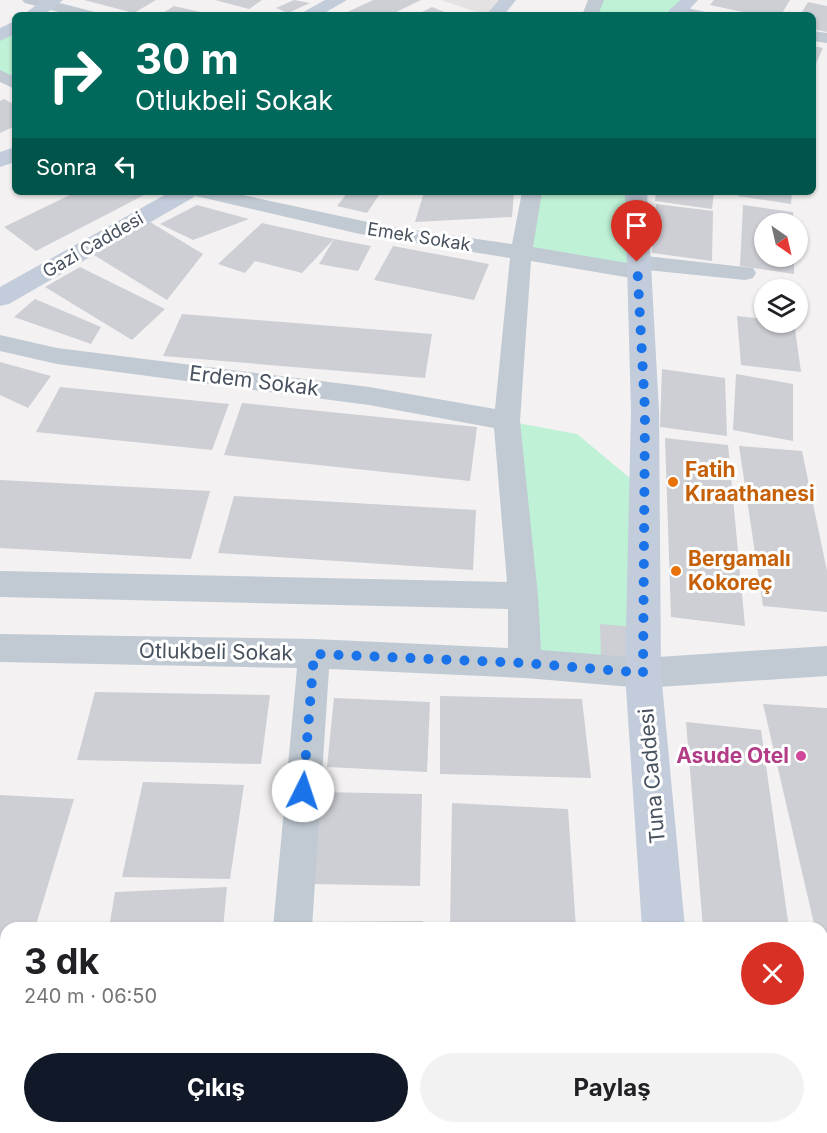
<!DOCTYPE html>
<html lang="tr">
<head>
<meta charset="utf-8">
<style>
  :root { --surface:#fff; --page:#f2f2f2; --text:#202124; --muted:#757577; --accent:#111827 }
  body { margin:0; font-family:Inter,sans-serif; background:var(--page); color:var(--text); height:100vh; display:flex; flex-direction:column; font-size:22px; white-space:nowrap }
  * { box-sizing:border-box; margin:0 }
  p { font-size:20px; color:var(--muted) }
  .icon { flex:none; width:33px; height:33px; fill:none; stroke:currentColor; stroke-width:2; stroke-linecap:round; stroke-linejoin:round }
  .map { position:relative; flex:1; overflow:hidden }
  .sheet { position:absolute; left:0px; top:922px; width:828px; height:212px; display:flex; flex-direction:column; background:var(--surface); border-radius:18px 18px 0 0; box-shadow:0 2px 4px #0004 }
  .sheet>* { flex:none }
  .top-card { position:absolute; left:12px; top:12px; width:804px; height:183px; border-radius:9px; box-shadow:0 2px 4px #0004; background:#00695c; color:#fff; overflow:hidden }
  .needle { width:39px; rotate:146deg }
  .buttons { position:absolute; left:754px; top:213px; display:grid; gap:12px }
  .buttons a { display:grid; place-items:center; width:54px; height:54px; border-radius:50%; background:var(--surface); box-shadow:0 2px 4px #0004; font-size:30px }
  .pin { position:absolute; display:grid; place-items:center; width:51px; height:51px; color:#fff; margin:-62px -26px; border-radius:50% 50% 50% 0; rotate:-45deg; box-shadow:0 0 6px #0007 }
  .pin .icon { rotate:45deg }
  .me { position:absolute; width:66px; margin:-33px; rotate:4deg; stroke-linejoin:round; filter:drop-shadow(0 0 4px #0008) }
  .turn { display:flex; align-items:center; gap:21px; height:126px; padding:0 24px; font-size:27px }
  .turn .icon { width:78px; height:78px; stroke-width:2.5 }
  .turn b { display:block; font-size:42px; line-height:51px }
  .then { display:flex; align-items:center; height:57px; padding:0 24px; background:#0003; gap:12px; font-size:22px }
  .round { display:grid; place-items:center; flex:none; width:63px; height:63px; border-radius:32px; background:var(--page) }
  .summary { display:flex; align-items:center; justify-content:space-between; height:102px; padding:0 24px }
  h1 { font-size:36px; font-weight:700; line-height:45px }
  .cta { display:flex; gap:12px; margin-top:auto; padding:12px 24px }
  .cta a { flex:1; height:69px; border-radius:36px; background:var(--accent); color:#fff; font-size:24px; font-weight:700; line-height:69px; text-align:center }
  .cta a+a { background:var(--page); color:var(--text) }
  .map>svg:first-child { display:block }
  .education { fill:#e4e2e3 }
  .green { fill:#bef1d6 }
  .building { fill:#cdcfd5 }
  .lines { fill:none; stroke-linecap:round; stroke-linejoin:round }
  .street { fill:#c1cad3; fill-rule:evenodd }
  .secondary { fill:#c3ccda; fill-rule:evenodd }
  .route { stroke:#1a73e8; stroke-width:10; stroke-dasharray:0 18 }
  .food-dot { fill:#e8710a; stroke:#fff; stroke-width:2 }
  .hotel-dot { fill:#d1479c; stroke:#fff; stroke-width:2 }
  .labels { text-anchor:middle; stroke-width:6; stroke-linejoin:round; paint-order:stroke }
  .far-street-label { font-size:18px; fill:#48525f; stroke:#fff }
  .street-label { font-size:21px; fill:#48525f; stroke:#fff }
  .food-label { font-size:21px; font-weight:bold; fill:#c56008; stroke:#fff; text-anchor:start }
  .hotel-label { font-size:21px; font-weight:bold; fill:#b23c85; stroke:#fff; text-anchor:end }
</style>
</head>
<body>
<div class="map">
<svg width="827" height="1133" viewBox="0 0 827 1133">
  <rect width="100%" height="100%" fill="#f3f1f1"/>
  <path class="education" d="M441 0H501L486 15Z"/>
  <path class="green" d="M596 0H690L674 15H590Z
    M15 26V84L0 75V36Z
    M532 192H636L637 272 521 253Z
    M507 421 577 434 643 489V673L525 663Z"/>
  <path class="building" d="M84 0H156L134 13Z
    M215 0H262L249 9Z
    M294 0 310 3 288 13 276 8Z
    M373 0H421L390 15H341Z
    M714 0H790L781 15H757L710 5Z
    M808 2 827 6V32L813 29V15H800Z
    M174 6 209 14V15H160Z
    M432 7 452 15H416Z
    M813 46 823 48 813 70Z
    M4 99 15 105V126L0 133V101Z
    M76 192H150L36 251 4 227Z
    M348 192H381L367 213 337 206Z
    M424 192H514L512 217 415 222Z
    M656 192H714L712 209 655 201Z
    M738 192H792L791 204 738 196Z
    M656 204 713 211 712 261 652 253Z
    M197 205 249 219 193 240 160 224Z
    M743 205 793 212 794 224H765V256H794V274L740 266Z
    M150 222 203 254 167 300 94 255Z
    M262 223 334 239 371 246 358 271 319 264 334 239 302 273 255 261 245 273 218 264Z
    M393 246 489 264 474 300 374 280Z
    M80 267 165 309 132 340 45 287Z
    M35 299 101 327 91 344 14 317Z
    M182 314 432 334 425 378 163 356Z
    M737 316 765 319V322H794L801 372 741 365Z
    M0 362 51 376 28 408 0 395Z
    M662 369 725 378 727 436 660 427Z
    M736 374 793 384V441L733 430Z
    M60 387 229 404 212 450 36 432Z
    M242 403 477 427 470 481 224 455Z
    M665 438 728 445 745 626 671 617Z
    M739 446 802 451 827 571V612L763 606Z
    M0 480 210 491 191 559 0 548Z
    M234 496 476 510 473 570 218 553Z
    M600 624 635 627V663L601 659Z
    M95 692 270 695 261 764 77 760Z
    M440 696 582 699 591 778 440 774Z
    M334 698 430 702 427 772 327 767Z
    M763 704 827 708V954H822V928H815Z
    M686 722 761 730 789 928H703Z
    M143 782 244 785 230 879 122 877Z
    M320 792 422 794 420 886 312 884Z
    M0 795 74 799 35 928H6V939H0Z
    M452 803 568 809 576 928H450Z
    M227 887 223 928H109L115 892Z
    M423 921V928H309L310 922Z
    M0 950 6 951V970L1 988Z
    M822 983H827V1016L822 996Z
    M822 1084 827 1104V1133H705L704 1128H822Z
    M51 1128H204L203 1133H50Z
    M295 1128H414V1133H295Z
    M434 1128H588L589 1133H434Z"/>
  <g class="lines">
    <path class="street" d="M22 0H48L95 12 97 15H70L25 3Z
      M588 0H604L598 15H582Z
      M677 6 706 12 708 15 671 14 669 11 671 8Z
      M813 31 827 33V43L813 41Z
      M0 70 15 77V89L0 82Z
      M193 192H229L386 226 512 244 522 192H542L533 247 627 263 629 257 637 255 753 268 756 273 753 278 745 280 647 270 645 277 637 279 531 261 520 421 538 596 541 650 643 658 827 646V676L643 688 525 678 329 669 312 928H273L297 668 0 662V634L314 639 508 648V609L0 597V571L507 582 494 428 369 405 57 364 0 351V335L57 348 369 387 495 409 510 258 360 234 196 196Z
      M254 1128H298V1133H254Z"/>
    <path class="secondary" d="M43 0H63L44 15H23Z
      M325 0H347L321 15H298Z
      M499 0H516L504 15H486Z
      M680 0H698L684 15H665Z
      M15 21V34L0 41V28Z
      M15 147V162L0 167V152Z
      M170 192H197L194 197 9 304 0 306V287Z
      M625 192H647L659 411 661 673 685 928H642L625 673 631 411Z
      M657 1128H705L706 1133H656Z"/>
  </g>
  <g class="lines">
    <path class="route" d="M303 791 314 654 525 663 643 673 645 411 637 262"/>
  </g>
  <g class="food-dot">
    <circle cx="673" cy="482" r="6"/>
    <circle cx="676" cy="571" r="6"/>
  </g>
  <circle class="hotel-dot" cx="801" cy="756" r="6"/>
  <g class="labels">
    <g class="far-street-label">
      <text transform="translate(419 237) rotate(9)" y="6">Emek Sokak</text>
      <text transform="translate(93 245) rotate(-30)" y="6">Gazi Caddesi</text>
    </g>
    <g class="street-label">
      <text transform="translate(254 381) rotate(7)" y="7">Erdem Sokak</text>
      <text transform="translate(216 652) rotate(1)" y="7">Otlukbeli Sokak</text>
      <text transform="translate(652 776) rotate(-95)" y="7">Tuna Caddesi</text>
    </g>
    <g class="food-label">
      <text x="685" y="477">Fatih<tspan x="685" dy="24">Kıraathanesi</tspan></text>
      <text x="688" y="566">Bergamalı<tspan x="688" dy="24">Kokoreç</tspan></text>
    </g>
    <g class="hotel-label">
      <text x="789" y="763">Asude Otel</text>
    </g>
  </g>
</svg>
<div class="buttons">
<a><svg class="needle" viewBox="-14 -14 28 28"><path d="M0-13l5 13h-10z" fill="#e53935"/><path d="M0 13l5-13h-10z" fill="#757577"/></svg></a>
<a><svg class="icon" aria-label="layers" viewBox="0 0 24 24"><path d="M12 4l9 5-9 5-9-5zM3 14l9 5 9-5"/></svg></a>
</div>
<div class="pin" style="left:637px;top:262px;background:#d93025"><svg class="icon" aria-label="arrive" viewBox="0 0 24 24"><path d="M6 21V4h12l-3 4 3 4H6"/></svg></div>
<svg class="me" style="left:303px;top:791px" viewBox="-20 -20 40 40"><circle r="19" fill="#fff"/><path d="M0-13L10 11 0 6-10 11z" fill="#1a73e8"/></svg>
<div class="top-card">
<div class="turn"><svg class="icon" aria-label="right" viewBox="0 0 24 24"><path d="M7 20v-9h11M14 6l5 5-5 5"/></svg><div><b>30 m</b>Otlukbeli Sokak</div></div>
<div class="then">Sonra<svg class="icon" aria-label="left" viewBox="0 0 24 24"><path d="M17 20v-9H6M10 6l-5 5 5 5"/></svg></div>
</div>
<section class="sheet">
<div class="summary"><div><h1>3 dk</h1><p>240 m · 06:50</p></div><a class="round" style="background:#d93025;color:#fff"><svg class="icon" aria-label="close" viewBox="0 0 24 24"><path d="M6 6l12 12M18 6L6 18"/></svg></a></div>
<div class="cta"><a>Çıkış</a><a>Paylaş</a></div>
</section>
</div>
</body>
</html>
